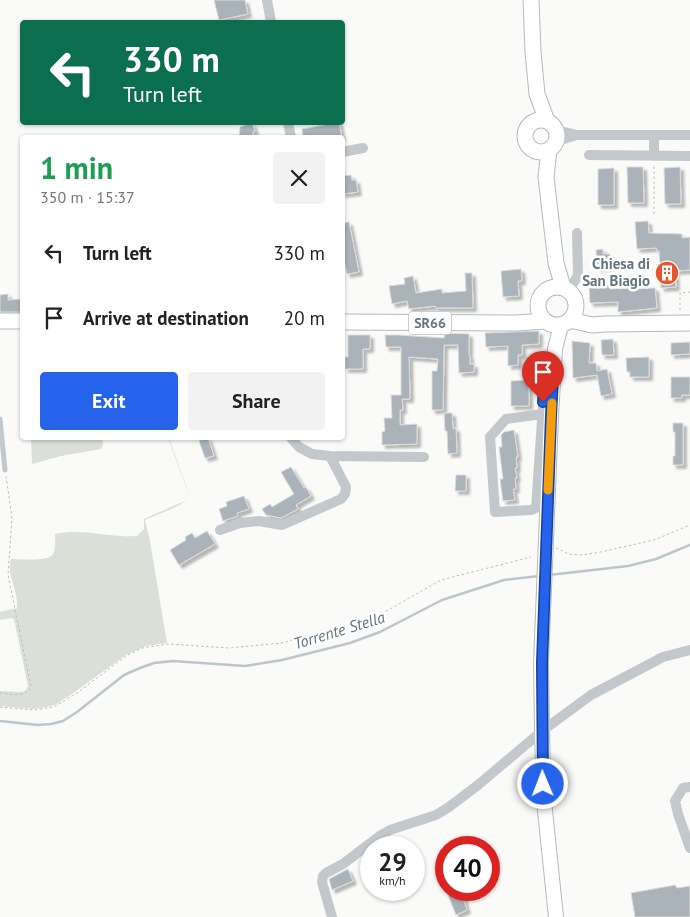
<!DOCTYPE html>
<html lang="en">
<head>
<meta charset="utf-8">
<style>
  :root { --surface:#fff; --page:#f2f2f2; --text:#222; --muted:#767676; --accent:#2563eb }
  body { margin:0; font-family:"PT Sans",sans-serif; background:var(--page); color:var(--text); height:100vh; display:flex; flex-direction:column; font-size:19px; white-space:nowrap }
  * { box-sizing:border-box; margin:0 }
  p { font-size:16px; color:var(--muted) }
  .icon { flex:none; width:28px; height:28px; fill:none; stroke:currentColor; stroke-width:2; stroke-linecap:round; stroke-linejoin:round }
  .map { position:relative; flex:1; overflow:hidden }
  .drawer { position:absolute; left:20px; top:135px; width:325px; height:305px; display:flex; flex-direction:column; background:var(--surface); border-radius:5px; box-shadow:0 1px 4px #0004 }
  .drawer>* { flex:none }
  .hud { position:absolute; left:20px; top:20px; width:325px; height:105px; border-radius:5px; box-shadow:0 1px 4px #0004; background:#0b6e4f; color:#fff; overflow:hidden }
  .speed { position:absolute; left:360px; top:836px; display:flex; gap:10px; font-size:25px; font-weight:700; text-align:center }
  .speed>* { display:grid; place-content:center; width:65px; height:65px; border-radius:50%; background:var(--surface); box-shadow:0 1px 4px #0004; line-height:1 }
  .speed small { font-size:12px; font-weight:400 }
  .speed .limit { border:8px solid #d22; background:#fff; color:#111 }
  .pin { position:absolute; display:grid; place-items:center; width:42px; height:42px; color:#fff; margin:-51px -21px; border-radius:50% 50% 50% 0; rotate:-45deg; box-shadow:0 0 5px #0007 }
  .pin .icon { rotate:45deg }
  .me { position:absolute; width:55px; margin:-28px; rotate:359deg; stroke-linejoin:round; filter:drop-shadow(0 0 4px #0008) }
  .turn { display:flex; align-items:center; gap:18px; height:105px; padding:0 20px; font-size:22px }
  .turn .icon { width:65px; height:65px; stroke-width:2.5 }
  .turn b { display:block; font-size:35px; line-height:42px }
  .round { display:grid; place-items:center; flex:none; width:52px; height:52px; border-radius:5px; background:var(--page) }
  .overview { display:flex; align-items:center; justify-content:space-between; height:85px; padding:0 20px }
  h1 { font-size:30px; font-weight:600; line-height:38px; color:#1e9e55 }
  .button { display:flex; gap:10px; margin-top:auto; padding:10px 20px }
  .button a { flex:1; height:58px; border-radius:5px; background:var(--accent); color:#fff; font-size:20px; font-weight:600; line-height:58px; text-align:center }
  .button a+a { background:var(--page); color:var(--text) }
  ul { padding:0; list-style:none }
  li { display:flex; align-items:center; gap:15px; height:65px; padding:0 20px }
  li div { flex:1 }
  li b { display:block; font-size:19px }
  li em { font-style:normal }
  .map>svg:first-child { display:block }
  .green { fill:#dadfd7 }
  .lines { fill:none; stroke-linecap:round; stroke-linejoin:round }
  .stream { stroke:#bbc7cb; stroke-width:2.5 }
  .building { fill:#aab3b9; stroke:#dcdcda; filter:url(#shadow) }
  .secondary-casing { stroke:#b3babf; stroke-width:16 }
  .primary-casing { stroke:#b5babe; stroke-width:17 }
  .path { stroke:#bbbfc2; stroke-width:1; stroke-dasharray:2.5 2.5; stroke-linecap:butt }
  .lane { stroke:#c3c8cc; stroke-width:5 }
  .street { stroke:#c3c8cc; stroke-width:10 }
  .secondary { stroke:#fff; stroke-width:14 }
  .primary { stroke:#fff; stroke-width:15 }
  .route-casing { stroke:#184099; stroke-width:12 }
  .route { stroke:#2563eb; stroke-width:9 }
  .slow { stroke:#f59e0b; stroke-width:9 }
  .labels { text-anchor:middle; stroke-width:5; stroke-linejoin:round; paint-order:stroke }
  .shield { fill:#fff; stroke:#939fa8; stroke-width:1 }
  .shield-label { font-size:14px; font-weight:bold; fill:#657683 }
  .poi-label { font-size:15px; font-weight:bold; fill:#657683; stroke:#fff; text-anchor:end }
  .water-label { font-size:16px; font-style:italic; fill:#60757c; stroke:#fff }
</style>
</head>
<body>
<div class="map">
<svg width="690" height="917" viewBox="0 0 690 917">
  <defs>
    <filter id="shadow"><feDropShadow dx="3.5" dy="3.5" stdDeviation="1" flood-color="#0004"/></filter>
  </defs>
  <rect width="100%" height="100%" fill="#fafaf8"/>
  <path class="green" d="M31 438H102L103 444 145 438 103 444 101 449 61 456 32 464Z
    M168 438 170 441 189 494V498C179 508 158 514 145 520L150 541 167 643 146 646 126 655 69 696 55 705 47 707 33 709 0 706V691L21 692 25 691 28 686 14 619 11 618 0 620V612L17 608C17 604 17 599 16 595 14 583 7 572 11 559 20 559 50 562 53 554 56 548 55 540 55 534 78 529 99 535 121 536 126 537 132 536 137 536L144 529V519L187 500 189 498V495Z"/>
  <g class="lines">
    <path class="stream" d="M549 575 628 566 656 559 690 545
      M0 721 38 725 51 724 63 721 77 712 124 675 140 668 154 663 173 661 245 666 282 660 350 643 380 632 442 600 504 580 539 576"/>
  </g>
  <path class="building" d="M214 0H245L248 14 219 20Z
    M323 122H339L342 138H303L302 129 324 125Z
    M252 123 255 131 253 132V138H239L240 127Z
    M627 167H643L644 203H628Z
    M680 167 681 204H665L664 168Z
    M614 168V205H598V169Z
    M351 175 352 180H356L358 192 342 194V176Z
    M648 221 649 233 682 234V238L690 237V270L675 271 676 287 661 288 659 251H657L656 248 637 249 635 222Z
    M349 222 359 272 347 274 342 253V223Z
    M603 249V254H610V267L597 268 596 250Z
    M521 269 522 281H518L519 296 503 297 501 271Z
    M465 273H472L473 308H436L435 306 409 309 407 301 392 304 389 286 405 284 404 278 413 276 416 293 442 289V293L466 291Z
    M609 284 610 289 633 288V289L655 288 657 308 618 312V302L590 303 589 285Z
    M8 294V300L22 299V312H0V295Z
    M539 331V344L522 345V355H518V365L508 366V346L486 347 485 333Z
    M445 333 469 334V356H470V364H474V372L459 373 458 345H444L443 410H432V371H437L438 359 409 357 410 399H402L403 410H400V425L417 424V444L382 445V432L385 431 384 418H392L391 395H401V347H386L385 335H398L444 338Z
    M348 335H370V349H363V369H345V357H348Z
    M613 339 614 355H602L601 340Z
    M572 341 590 343 589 363H596L597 371 607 369 612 394 601 396 597 375 573 378Z
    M690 342V354L671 355V343Z
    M649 357V377H630V372H627L626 358Z
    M671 377H690V395H682V398H671Z
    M529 380V406H511V381Z
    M444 413H452L453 429 456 428 457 453 448 454 447 431H445Z
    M673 423H683V465H673V456H675V432H673Z
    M514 430 518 457H516L517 468H515L517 478H515L516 489H513L515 500 503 501 500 479H503L499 447H502L501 435 504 432Z
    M203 438H208L214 456 205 458 199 441Z
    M291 467 304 488 306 487 311 496 296 505 298 509 281 518 266 515 262 509 270 504 272 507 294 494 281 472Z
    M456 475H466V491H455Z
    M244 496 249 509 237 513 238 516 223 521 219 509 227 506 226 502Z
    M207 531 215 544 179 565 170 550 186 540 185 537 192 533 195 538Z
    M348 869 353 881 332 890 329 879Z
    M675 885 677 888 690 886V917H635L631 893Z
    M446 890H464L466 896 463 898 467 910 456 915Z"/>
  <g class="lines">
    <g class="secondary-casing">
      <path id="secondary" d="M556 917 544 801 542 731 541 663 551 416 555 349 561 325"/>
    </g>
    <g class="primary-casing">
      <path id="primary" d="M531 0 533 52 537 94 547 121
        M525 136a16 16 0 1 1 32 0a16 16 0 1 1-32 0Z
        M549 150 546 177 556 263 563 287
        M538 306a19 19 0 1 1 38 0a19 19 0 1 1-38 0Z
        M570 320 592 325 605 324 690 323
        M0 321H22
        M342 322 517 323 545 321"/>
    </g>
    <path class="path" d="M654 214V165
      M680 310V293L690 292
      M556 548 569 554 583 555 601 552 654 540 690 525
      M0 693C11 694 26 698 31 687L8 575 12 518 6 476
      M0 707 34 710 54 707 77 693 126 656 142 648 168 644 229 648 282 643 374 618 441 580 531 557"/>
    <path class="lane" d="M0 419 5 470"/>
    <path class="street" d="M267 0 271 22
      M288 122 291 138
      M556 130 577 135H690
      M654 136V156
      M557 141 577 135
      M342 152 363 148
      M589 155 690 156
      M568 290 574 282 578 275 577 233
      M542 414 506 419 490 437 495 512 531 510 536 508 544 391 553 378
      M291 438 299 447 312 454 330 456 424 457
      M220 530 240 523 259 521 282 525 341 499 345 494 346 487 330 456
      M690 787 683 788 675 801 678 814 690 848
      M332 917 322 882 323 876 326 873 343 864 381 835 390 830 436 815 449 807 478 785 542 731 591 695 663 657 690 650"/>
    <use href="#secondary" class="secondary"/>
    <use href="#primary" class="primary"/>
  </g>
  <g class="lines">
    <g class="route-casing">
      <path id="route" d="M543 402 544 391 553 378 551 416 542 663 543 784"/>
    </g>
    <use href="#route" class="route"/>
    <path class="slow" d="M548 490 552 403"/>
  </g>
  <defs>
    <g id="building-disc" transform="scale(1.25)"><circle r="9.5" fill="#e4572e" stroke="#fff"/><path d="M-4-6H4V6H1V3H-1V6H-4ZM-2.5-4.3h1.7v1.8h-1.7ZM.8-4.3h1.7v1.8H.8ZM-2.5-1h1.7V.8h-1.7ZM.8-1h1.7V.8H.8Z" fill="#fff"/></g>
  </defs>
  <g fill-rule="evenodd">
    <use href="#building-disc" x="667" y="273"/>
  </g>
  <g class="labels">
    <rect class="shield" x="409" y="311.5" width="42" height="23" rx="4"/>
    <g class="shield-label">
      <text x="430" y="328">SR66</text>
    </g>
    <g class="poi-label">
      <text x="650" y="269">Chiesa di<tspan x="650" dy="17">San Biagio</tspan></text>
    </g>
    <g class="water-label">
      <text transform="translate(339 630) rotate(-17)" y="6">Torrente Stella</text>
    </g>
  </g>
</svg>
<div class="speed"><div>29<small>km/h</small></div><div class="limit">40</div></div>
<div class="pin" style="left:543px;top:402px;background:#d93025"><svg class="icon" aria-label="arrive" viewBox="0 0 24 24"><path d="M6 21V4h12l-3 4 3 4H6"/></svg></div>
<svg class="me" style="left:543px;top:784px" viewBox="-20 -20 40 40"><circle r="17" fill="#2563eb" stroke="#fff" stroke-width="3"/><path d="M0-11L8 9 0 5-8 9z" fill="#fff"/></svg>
<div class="hud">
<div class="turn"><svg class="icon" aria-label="left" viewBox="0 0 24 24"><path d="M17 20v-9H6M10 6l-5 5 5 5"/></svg><div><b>330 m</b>Turn left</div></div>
</div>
<section class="drawer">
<div class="overview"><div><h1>1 min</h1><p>350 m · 15:37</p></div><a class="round"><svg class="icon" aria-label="close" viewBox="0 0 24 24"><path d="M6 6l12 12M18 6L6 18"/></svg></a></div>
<ul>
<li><svg class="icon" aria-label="left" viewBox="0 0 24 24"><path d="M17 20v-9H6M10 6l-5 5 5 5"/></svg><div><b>Turn left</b></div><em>330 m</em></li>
<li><svg class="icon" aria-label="arrive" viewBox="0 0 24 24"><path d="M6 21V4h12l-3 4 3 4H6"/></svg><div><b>Arrive at destination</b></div><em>20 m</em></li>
</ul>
<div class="button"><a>Exit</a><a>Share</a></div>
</section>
</div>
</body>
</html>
